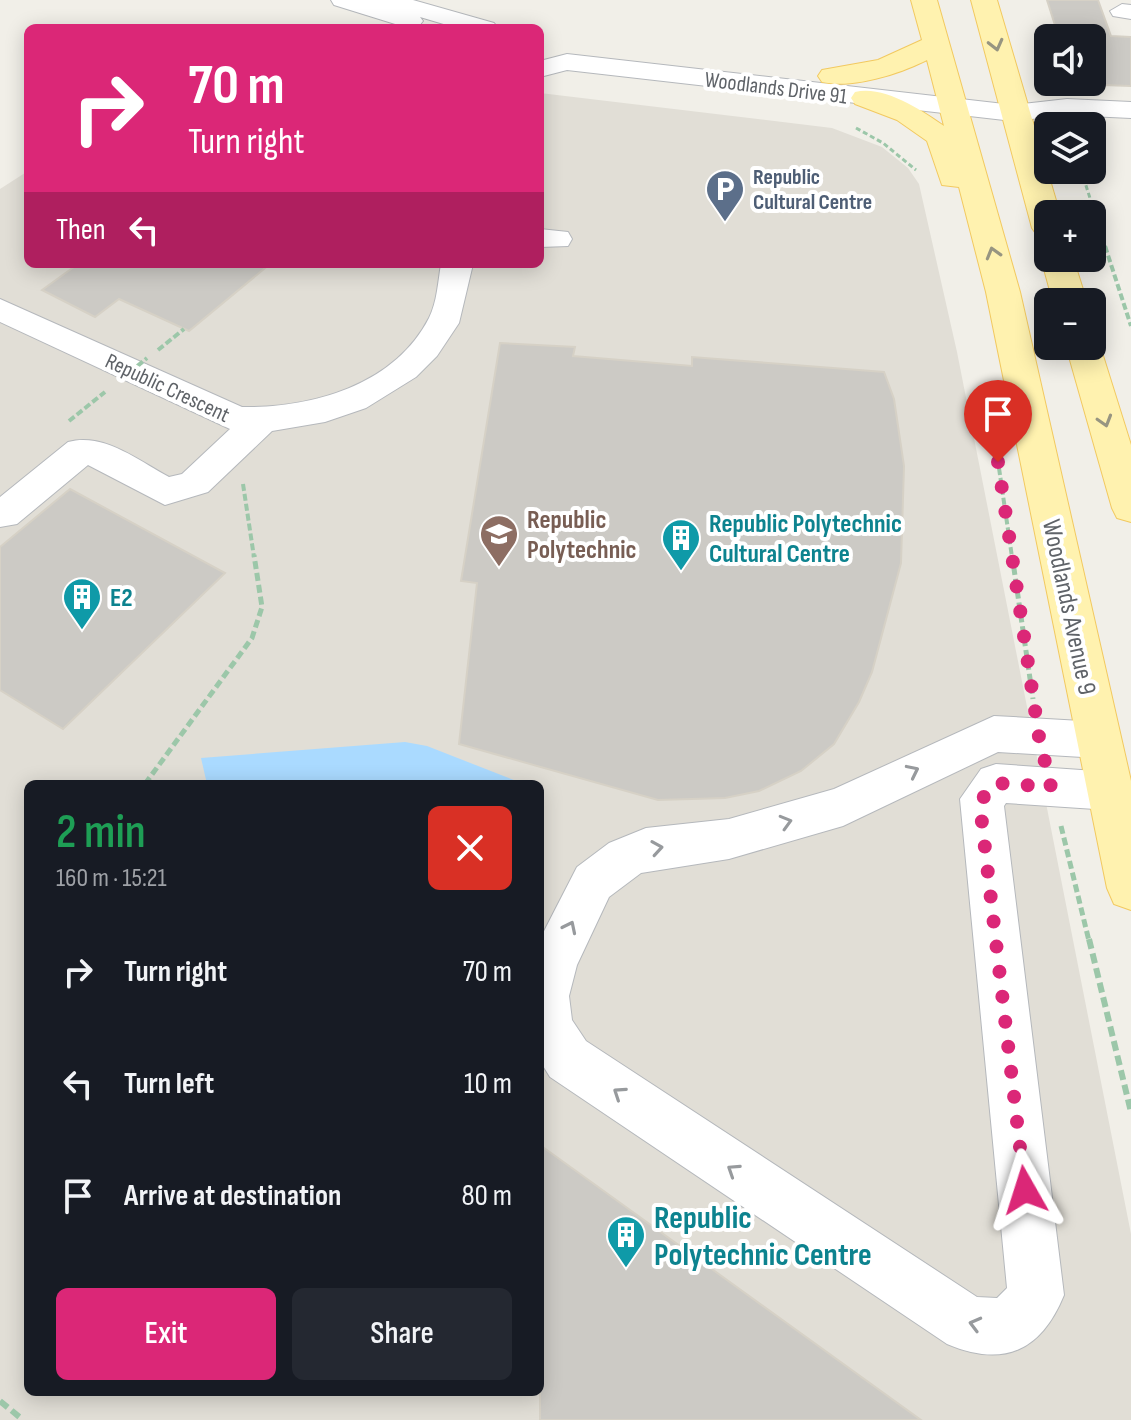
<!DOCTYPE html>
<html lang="en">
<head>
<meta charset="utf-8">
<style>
  :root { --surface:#171b24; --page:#242831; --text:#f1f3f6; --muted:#9ea1a6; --accent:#db2777 }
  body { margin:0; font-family:"Sofia Sans Condensed",sans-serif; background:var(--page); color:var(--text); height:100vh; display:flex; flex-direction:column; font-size:30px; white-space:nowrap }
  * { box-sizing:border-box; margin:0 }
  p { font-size:26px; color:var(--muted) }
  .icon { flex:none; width:44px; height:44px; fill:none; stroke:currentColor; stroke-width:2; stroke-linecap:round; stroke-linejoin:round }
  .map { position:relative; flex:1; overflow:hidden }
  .details { position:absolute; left:24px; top:780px; width:520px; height:616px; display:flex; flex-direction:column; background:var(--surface); border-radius:12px; box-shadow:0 4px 20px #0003 }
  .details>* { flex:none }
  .hud { position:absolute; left:24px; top:24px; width:520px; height:244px; border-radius:12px; box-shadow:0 4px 20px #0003; background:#db2777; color:#fff; overflow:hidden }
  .controls { position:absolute; left:1034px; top:24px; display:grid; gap:16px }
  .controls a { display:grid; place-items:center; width:72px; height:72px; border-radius:12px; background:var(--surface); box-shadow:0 4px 20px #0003; font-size:40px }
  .pin { position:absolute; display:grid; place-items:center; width:68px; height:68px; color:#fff; margin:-82px -34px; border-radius:50% 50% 50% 0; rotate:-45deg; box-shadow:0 0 8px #0007 }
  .pin .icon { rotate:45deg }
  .me { position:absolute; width:88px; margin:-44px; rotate:354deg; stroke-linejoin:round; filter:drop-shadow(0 0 6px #0008) }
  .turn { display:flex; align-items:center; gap:28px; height:168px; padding:0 32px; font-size:36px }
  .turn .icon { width:104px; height:104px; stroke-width:2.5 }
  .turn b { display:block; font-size:56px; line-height:68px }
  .then { display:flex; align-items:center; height:76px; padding:0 32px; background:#0003; gap:16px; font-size:30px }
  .round { display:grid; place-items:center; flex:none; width:84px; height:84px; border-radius:12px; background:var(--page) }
  .overview { display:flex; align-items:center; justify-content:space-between; height:136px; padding:0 32px }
  h1 { font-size:48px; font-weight:600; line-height:60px; color:#1e9e55 }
  .primary-button { display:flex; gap:16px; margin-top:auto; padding:16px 32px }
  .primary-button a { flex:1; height:92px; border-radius:12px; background:var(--accent); color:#fff; font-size:32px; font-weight:600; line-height:92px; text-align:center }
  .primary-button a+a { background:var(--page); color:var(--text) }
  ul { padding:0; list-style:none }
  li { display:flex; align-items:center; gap:24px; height:112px; padding:0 32px }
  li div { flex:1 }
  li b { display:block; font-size:30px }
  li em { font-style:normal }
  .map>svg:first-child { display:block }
  .education { fill:#e1ded6; fill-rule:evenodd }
  .water { fill:#aadaff }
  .building { fill:#cccac5; stroke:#d6d1c6; stroke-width:2 }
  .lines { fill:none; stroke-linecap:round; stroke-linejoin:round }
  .minor-casing { stroke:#b5b8bc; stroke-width:2 }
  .major-casing { stroke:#f2c960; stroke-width:2 }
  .path-far3 { stroke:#9cc7a9; stroke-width:3; stroke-dasharray:5 3; stroke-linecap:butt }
  .path-far2 { stroke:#9cc7a9; stroke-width:4; stroke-dasharray:7 3; stroke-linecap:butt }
  .path-far1 { stroke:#9cc7a9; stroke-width:5; stroke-dasharray:8 4; stroke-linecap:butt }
  .path { stroke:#9cc7a9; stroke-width:6; stroke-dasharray:10 5; stroke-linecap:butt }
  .minor { fill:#fff; fill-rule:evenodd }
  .major { fill:#fff2af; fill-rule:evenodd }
  .path-bridge { stroke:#9cc7a9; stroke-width:4; stroke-dasharray:7 3; stroke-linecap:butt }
  .oneway { stroke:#979581 }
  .oneway2 { stroke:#979a9d }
  .route { stroke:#db2777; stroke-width:14; stroke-dasharray:0 25.2 }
  .labels { text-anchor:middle; stroke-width:8; stroke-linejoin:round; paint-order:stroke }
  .far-street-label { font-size:22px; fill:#5f6368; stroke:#fff }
  .far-service-label { font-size:22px; font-weight:bold; fill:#4e5e75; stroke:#fff; text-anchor:start }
  .education-label { font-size:26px; font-weight:bold; fill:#785e54; stroke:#fff; text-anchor:start }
  .culture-label { font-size:26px; font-weight:bold; fill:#0d838f; stroke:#fff; text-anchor:start }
  .street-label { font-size:26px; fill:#5f6368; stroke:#fff }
  .near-culture-label { font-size:32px; font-weight:bold; fill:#0d838f; stroke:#fff; text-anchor:start }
</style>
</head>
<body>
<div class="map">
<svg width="1131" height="1420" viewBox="0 0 1131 1420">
  <rect width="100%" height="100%" fill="#f1efe8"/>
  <path class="education" d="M540 93 832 128 882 147 908 168 919 184 957 352 1131 1234V1420H0V189L28 171V264H540ZM28 784H540V1392H28Z"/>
  <path class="water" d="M405 742 427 746 524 784H207L201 758Z"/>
  <path class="building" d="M1047 0H1098L1111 36 1131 37V86L1074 84 1092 82V38H1059Z
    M78 264H270L189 331 119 299 95 317 42 290Z
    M500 343 575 347 573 356 692 366V357L884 372 894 399 904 466 901 563 872 672 859 702 834 744 801 771 759 791 725 798 658 800 459 744 477 583 461 581Z
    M70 489 225 573 63 729 0 690V547Z
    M540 1145 921 1420H540Z"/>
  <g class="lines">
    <g class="minor-casing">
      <path id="minor" d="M331 0H413L494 23 498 28H457L420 17 423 21 419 26 408 28 334 5Z
        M1122 4 1131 5V19L1113 16 1110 11Z
        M567 54 1013 105 1067 99 1131 102V118L1067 115 1013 121 567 70 540 77V61Z
        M540 229 568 232 572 239 568 246 540 247Z
        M441 264H473L459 323 437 356 416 377 366 408 325 422 272 431 208 492 165 505 88 465 17 524 0 527V497L68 442C104 432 139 461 169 477L182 474 230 429 0 322V299L242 407C311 408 394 386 429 318 437 302 438 282 441 264Z
        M994 716 1099 722 1114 727 1120 740 1114 753 1099 758 998 752 843 826 729 859 641 873 609 897 577 965 569 996 572 1020 586 1041 977 1297 997 1298 1007 1288 960 799 981 769 996 764 1110 772 1126 777 1131 793 1126 805 1110 810 1006 803 1004 806 1064 1295C1041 1351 1004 1368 947 1344L550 1077 540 1061V939L577 867 609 843 646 828 729 819 834 789Z"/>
    </g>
    <g class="major-casing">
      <path id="major" d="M911 0H937L1020 292 1131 781V910L1114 904 1107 888 986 292 959 187 942 185 927 141 897 120 855 104 851 98 855 92C884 85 921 110 944 126L927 60C899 74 853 89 822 82L818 76 822 70 878 60 922 40Z
        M971 0H997L1060 214H1048V238L1037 235 1032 228Z
        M1048 250V258H1073L1087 302H1053L1041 258Z
        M1092 337 1100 346 1131 445V522L1117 518 1112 508 1066 346H1092Z"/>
    </g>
    <path class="path-far3" d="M856 128 883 143 916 170
      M1081 170 1106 248"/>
    <path class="path-far2" d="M1105 246 1131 326
      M158 350 184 329
      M69 421 105 392
      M999 468 1012 557
      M243 484 254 557"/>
    <path class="path-far1" d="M1012 555 1033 699
      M145 784 252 638 262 607 254 555
      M1061 826 1089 941"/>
    <path class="path" d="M1089 939 1131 1112
      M0 1401 23 1420"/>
    <use href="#minor" class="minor"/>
    <use href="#major" class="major"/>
    <path class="path-bridge" d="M122 379 147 358"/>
  </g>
  <defs><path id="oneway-chevron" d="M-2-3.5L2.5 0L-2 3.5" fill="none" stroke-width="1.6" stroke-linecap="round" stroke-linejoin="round" transform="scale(2)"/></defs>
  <g class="oneway">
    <use href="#oneway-chevron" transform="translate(996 45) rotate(76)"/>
    <use href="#oneway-chevron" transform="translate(993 253) rotate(-106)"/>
    <use href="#oneway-chevron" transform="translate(1105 421) rotate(73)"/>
  </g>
  <g class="oneway2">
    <use href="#oneway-chevron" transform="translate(913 771) rotate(-26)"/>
    <use href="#oneway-chevron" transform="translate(786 822) rotate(-16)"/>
    <use href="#oneway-chevron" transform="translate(657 848) rotate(-9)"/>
    <use href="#oneway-chevron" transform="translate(570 927) rotate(-64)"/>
    <use href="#oneway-chevron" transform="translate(619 1093) rotate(-146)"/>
    <use href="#oneway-chevron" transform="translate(733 1170) rotate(-147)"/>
    <use href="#oneway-chevron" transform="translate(975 1324) rotate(-165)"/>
  </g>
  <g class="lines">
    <path class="route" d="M998 462 1039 737 1051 787 996 783 982 799 981 814 1025 1190"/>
  </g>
  <defs>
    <g id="parking-pin" transform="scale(2)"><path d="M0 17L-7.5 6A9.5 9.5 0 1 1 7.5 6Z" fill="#5c6f8a" stroke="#fff"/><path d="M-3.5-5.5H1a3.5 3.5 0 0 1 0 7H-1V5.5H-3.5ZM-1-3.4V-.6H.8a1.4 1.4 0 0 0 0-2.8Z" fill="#fff"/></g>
    <g id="university-pin" transform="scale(2)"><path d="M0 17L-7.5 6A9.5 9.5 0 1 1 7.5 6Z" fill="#8d6e63" stroke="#fff"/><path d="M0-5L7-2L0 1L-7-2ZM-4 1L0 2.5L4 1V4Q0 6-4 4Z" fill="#fff"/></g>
    <g id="building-pin" transform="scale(2)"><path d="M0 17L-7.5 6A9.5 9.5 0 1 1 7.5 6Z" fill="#0f9aa8" stroke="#fff"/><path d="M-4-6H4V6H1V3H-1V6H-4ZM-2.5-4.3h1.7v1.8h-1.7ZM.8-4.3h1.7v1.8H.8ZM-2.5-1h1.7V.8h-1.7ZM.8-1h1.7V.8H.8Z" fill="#fff"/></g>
  </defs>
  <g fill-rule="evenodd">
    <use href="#parking-pin" x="725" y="189"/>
    <use href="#university-pin" x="499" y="534"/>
    <use href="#building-pin" x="681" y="538"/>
    <use href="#building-pin" x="82" y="597"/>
    <use href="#building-pin" x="626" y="1235"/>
  </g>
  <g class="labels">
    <g class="far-street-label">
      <text transform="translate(776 87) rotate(7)" y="8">Woodlands Drive 91</text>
      <text transform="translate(168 387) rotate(25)" y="8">Republic Crescent</text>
    </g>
    <g class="far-service-label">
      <text x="753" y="184">Republic<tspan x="753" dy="25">Cultural Centre</tspan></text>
    </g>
    <g class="education-label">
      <text x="527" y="528">Republic<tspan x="527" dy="30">Polytechnic</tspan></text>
    </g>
    <g class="culture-label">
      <text x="709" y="532">Republic Polytechnic<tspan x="709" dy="30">Cultural Centre</tspan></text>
      <text x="110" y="606">E2</text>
    </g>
    <g class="street-label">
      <text transform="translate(1070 607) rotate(78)" y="9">Woodlands Avenue 9</text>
    </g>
    <g class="near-culture-label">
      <text x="654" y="1228">Republic<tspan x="654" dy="37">Polytechnic Centre</tspan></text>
    </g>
  </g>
</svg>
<div class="controls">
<a><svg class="icon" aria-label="sound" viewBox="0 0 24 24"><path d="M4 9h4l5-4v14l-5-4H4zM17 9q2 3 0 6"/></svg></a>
<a><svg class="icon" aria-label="layers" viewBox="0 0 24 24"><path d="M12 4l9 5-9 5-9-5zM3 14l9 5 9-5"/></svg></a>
<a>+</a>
<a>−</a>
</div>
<div class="pin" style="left:998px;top:462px;background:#d93025"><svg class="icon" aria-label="arrive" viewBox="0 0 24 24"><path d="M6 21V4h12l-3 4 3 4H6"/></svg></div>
<svg class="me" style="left:1025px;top:1190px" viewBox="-20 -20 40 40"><path d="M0-17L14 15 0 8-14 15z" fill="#db2777" stroke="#fff" stroke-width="4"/></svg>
<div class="hud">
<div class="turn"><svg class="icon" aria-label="right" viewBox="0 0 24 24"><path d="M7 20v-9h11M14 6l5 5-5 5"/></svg><div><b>70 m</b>Turn right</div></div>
<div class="then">Then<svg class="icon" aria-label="left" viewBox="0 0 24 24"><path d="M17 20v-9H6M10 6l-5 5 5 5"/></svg></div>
</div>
<section class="details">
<div class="overview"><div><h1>2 min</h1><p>160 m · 15:21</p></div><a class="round" style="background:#d93025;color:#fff"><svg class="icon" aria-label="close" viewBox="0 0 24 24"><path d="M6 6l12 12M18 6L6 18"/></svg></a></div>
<ul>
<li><svg class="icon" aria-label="right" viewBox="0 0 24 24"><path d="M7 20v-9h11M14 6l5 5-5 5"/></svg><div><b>Turn right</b></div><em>70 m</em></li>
<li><svg class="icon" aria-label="left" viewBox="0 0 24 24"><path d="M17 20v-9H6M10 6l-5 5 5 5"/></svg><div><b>Turn left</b></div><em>10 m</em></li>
<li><svg class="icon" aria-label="arrive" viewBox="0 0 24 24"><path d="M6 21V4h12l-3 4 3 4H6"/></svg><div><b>Arrive at destination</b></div><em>80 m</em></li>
</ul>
<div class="primary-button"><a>Exit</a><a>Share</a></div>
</section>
</div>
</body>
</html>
